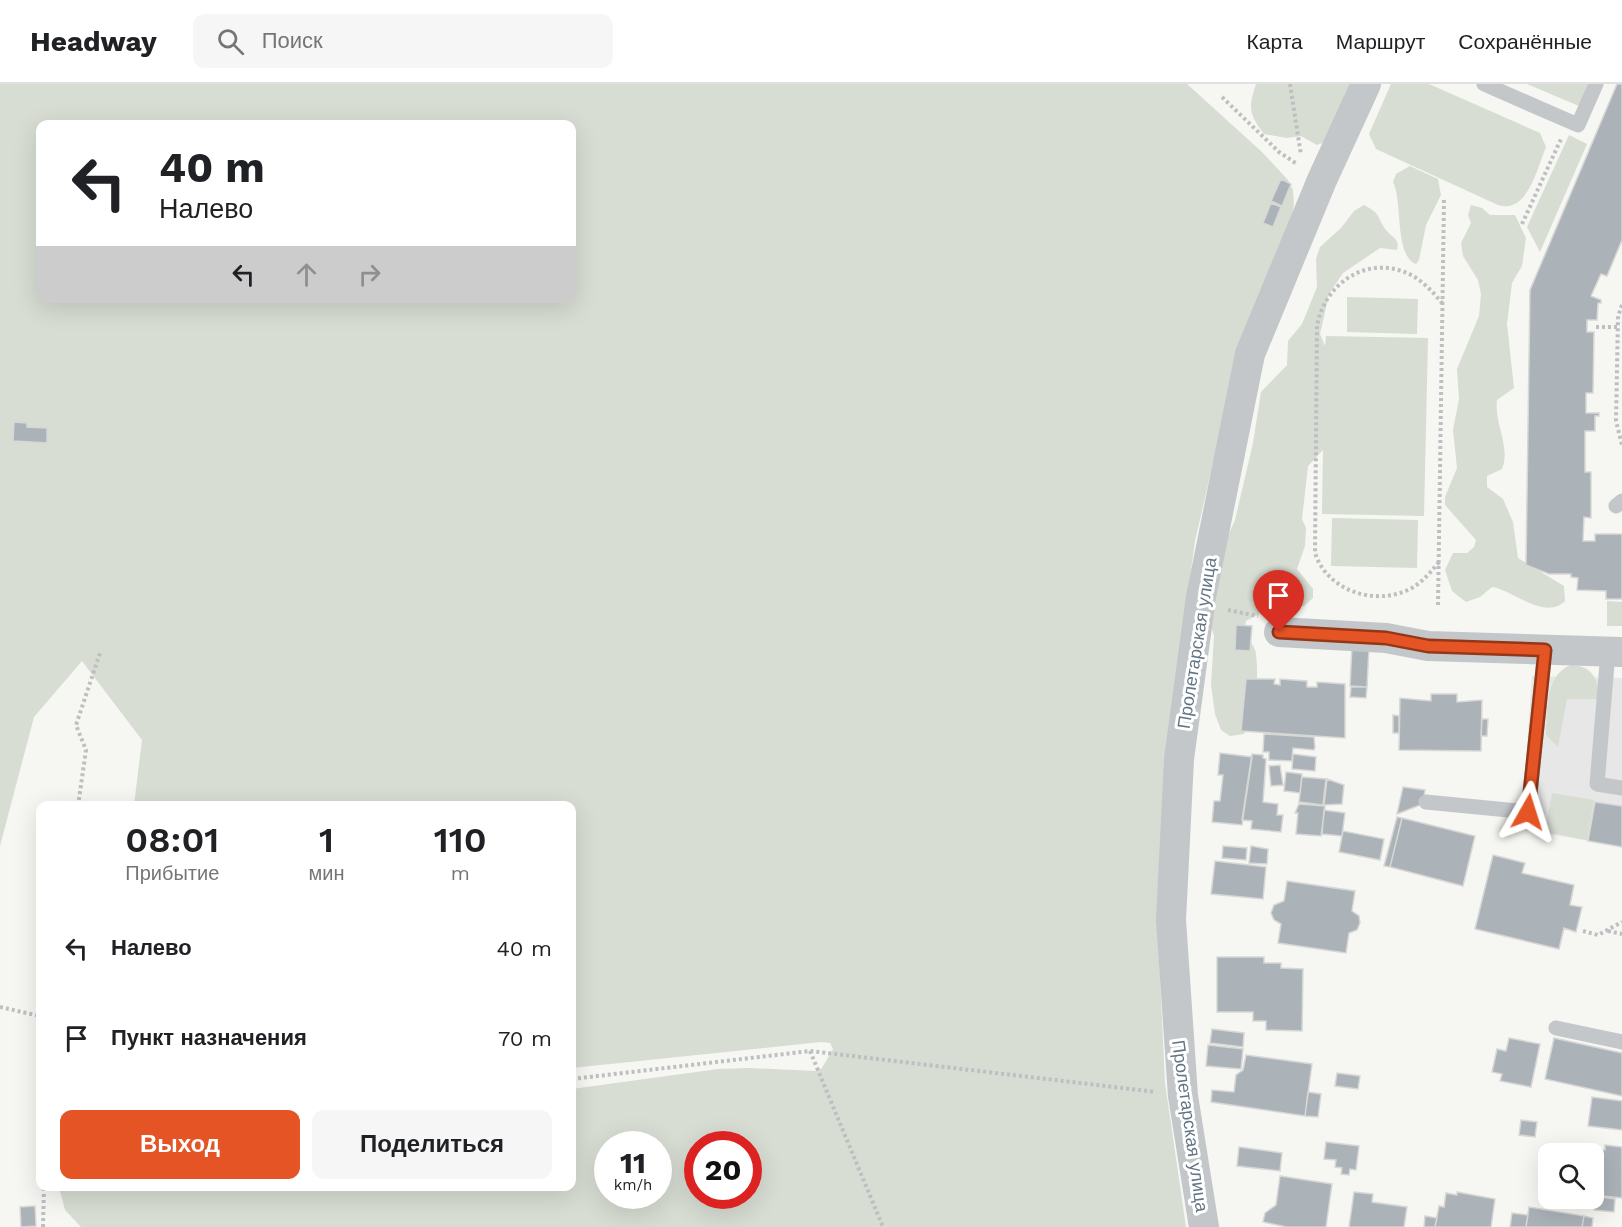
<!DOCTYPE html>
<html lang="ru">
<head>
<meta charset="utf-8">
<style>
  :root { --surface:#fff; --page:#f6f6f6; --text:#202124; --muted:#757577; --line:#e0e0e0; --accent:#e45424 }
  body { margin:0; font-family:"Work Sans",sans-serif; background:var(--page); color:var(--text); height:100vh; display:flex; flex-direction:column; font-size:22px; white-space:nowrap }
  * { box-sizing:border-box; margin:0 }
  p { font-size:20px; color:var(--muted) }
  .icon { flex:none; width:33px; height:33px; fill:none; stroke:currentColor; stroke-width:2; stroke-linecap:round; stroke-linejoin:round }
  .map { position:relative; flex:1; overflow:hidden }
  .panel { position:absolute; left:36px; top:717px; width:540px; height:390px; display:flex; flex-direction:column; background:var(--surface); border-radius:12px; box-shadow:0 6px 24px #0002 }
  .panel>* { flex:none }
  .guide { position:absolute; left:36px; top:36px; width:540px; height:183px; border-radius:12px; box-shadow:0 6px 24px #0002; background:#fff; color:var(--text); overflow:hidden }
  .buttons { position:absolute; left:1538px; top:1059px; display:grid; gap:12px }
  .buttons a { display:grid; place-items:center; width:66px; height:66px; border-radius:12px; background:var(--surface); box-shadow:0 6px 24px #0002; font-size:30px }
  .speed { position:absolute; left:594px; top:1047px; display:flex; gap:12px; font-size:30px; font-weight:700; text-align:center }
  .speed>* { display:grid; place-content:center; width:78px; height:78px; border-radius:50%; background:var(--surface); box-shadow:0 6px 24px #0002; line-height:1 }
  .speed small { font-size:15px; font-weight:400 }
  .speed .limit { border:9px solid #d22; background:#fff; color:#111 }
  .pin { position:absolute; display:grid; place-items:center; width:51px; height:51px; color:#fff; margin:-62px -26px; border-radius:50% 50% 50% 0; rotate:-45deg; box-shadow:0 0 6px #0007 }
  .pin .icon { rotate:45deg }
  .me { position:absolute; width:66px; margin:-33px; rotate:6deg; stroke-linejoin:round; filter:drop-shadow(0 0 4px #0008) }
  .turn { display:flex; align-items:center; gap:21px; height:126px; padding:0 24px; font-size:27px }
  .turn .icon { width:78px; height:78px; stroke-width:2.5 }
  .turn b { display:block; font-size:42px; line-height:51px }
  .lanes { display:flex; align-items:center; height:57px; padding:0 24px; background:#0003; justify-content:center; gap:30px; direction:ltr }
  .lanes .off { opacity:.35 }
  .eta { display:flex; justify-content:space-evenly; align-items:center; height:102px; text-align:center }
  .eta b { font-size:36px; font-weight:600; line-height:42px }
  .cta { display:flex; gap:12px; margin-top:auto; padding:12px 24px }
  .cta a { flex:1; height:69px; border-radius:12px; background:var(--accent); color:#fff; font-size:24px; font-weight:600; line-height:69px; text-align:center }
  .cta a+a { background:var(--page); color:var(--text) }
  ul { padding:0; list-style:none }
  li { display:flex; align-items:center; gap:18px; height:90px; padding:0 24px }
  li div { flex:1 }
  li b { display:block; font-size:22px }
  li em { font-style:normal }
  header { display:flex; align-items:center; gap:36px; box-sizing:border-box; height:84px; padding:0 30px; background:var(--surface); border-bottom:2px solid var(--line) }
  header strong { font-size:28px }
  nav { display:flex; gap:33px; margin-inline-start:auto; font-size:21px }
  .search { width:420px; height:54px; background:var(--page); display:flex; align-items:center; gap:15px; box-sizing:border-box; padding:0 21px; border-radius:12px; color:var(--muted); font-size:22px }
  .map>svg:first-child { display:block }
  .built { fill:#e6e7e6 }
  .green { fill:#d7ddd3; fill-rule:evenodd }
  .building { fill:#abb3b9; stroke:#d7d7d5; stroke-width:1.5 }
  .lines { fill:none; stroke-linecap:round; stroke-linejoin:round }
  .path { stroke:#bdbfc1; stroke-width:4; stroke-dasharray:3 3; stroke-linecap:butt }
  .lane { stroke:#c3c7ca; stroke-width:15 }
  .street { stroke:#c3c7ca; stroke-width:30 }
  .route-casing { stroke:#943717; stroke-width:15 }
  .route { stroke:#e45424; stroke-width:10 }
  .labels { text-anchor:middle; stroke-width:6; stroke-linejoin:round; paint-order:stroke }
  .street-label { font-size:18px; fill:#647584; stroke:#fff }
</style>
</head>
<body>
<header>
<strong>Headway</strong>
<div class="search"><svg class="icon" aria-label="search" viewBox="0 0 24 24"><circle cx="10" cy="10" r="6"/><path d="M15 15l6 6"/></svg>Поиск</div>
<nav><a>Карта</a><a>Маршрут</a><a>Сохранённые</a></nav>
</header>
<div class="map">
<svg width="1622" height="1143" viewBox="0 0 1622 1143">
  <rect width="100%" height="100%" fill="#f6f6f2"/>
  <path class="built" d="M1532 592 1622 594V763L1516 744 1519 714 1524 705Z"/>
  <path class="green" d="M0 0H1187L1262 68 1288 96 1293 106 1294 121 1289 148 1240 262 1195 457 1182 551 1159 871 1165 999 1186 1143H81L65 1126 59 1103 572 1102V1005L718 985 748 984 816 987 822 984 833 965 830 959 821 958 572 984V722L134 721 142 656 82 577 34 633 0 762ZM40 40H572V214H40ZM608 1060H658V1112H608ZM698 1060H748V1112H698Z
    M1256 0H1354L1327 57 1317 61 1301 52 1286 54 1264 50C1249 30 1248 24 1256 0Z
    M1391 0H1429L1540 49 1546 63C1537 84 1528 130 1498 121L1376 65 1369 50Z
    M1527 0H1588L1579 22Z
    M1569 51 1587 60 1540 168 1527 143Z
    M1410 82 1438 95 1441 111 1426 141 1419 176 1416 180C1394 172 1403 117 1393 98L1396 90Z
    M1364 121C1383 131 1376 133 1386 146 1392 154 1400 154 1397 166L1380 164 1343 189 1329 210 1320 250 1325 262 1326 252 1428 254 1424 432 1322 430 1323 366 1308 382 1302 435 1306 444 1305 462 1297 485 1313 505V514L1304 522 1263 528 1246 537 1243 550C1249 556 1255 562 1256 570 1259 594 1256 630 1244 650L1230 652 1221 646 1215 630 1211 601 1214 552 1208 532 1219 472 1235 436 1253 359 1261 308 1287 281 1288 257 1302 240 1317 203 1316 175 1320 163 1341 144 1354 127Z
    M1471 121 1482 124 1490 131H1515L1526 154 1522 182 1512 199 1507 240 1514 304 1497 316C1494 340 1511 363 1502 385L1487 392V403L1503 415 1513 438 1518 474 1564 502 1565 517C1545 537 1513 506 1492 503L1480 513 1466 518 1452 507 1445 486 1453 469H1467L1474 463 1476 456 1445 421V413L1457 384 1453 346 1459 315 1457 285 1479 232 1481 210 1478 196 1463 172 1461 159 1471 139 1468 131Z
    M1347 213 1418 215 1417 250 1347 248Z
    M1332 434 1418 436 1417 484 1331 482Z
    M1607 517 1622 518V542H1607Z
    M1570 581C1592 581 1598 595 1600 615H1567L1558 663 1546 651C1548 627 1544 593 1570 581Z
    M1552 709 1594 716 1587 756 1545 748Z"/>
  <path class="building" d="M1617 0H1622V156L1607 192 1601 190 1591 212 1601 216V219H1598L1597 236H1587V248H1594L1593 309H1586V329H1599V332H1595V347H1585V388H1591V434L1584 433 1583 457H1595V450H1622V515H1606V507L1577 506 1578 494 1571 493V490H1549L1526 481 1530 206Z
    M1281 95 1291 100 1282 122 1271 117Z
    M1271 119 1281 123 1273 143 1263 139Z
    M14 338 27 339V343L47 344V359L13 357Z
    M1236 541 1252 542 1250 567 1235 566Z
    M1352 561 1369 563 1367 603 1350 602Z
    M1246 595H1275L1274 600 1280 601V595L1307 597V603H1317V598L1345 600V654L1241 647Z
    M1351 603H1367L1366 614 1350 613Z
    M1431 610H1457V618L1482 616 1481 667 1399 666 1400 614 1431 617Z
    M1393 631 1399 632V649H1393Z
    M1482 635H1488L1487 652H1481Z
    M1264 650 1314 653 1315 663 1314 666 1293 664 1292 677 1269 676V668H1263Z
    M1220 669 1252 673 1242 741 1212 738 1214 717H1220L1223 691H1218Z
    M1252 670 1263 671V674L1266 675 1263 718 1278 720 1277 731H1283L1281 748 1251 745 1252 737 1242 736Z
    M1293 670 1316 673 1315 687 1292 685Z
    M1280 681 1283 701 1271 702 1269 682Z
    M1286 688 1302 690 1300 709 1284 707Z
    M1302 693 1326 695 1323 721 1299 718Z
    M1327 695 1344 701 1342 720 1324 721Z
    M1403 703 1425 706 1423 720 1397 730Z
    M1595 718 1622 722V763L1588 757Z
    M1299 720 1325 722 1321 752 1296 750 1298 729H1295Z
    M1324 726 1345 729 1342 752 1322 750Z
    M1397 733 1402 734 1390 783 1384 782Z
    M1402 734 1475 752 1463 802 1390 783Z
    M1343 747 1384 755 1380 776 1339 768Z
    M1223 762 1247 764 1246 776 1222 774Z
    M1251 762 1268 765 1267 780 1249 779Z
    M1493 771 1525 779 1522 789 1574 801 1570 821 1582 823 1576 848 1564 844 1559 865 1475 845Z
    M1215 777 1266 783 1263 815 1211 810Z
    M1287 797 1355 807 1352 827 1359 832 1360 839 1357 846 1349 849 1346 869 1278 859 1281 840 1274 836 1271 829 1274 821 1284 817Z
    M1217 873H1264V879H1281V884L1303 885 1302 947 1266 946V937H1253V928H1217Z
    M1212 945 1244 949 1243 963 1210 959Z
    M1509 954 1540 960 1531 1003 1500 997 1502 990 1492 988 1497 965 1506 967Z
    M1554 954 1622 969V1012L1545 995Z
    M1208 961 1243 965 1241 985 1206 982Z
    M1246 971 1312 980 1305 1032 1211 1018 1212 1006 1234 1008 1236 991 1243 986Z
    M1337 989 1360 992 1358 1005 1335 1002Z
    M1308 1008 1321 1010 1318 1033 1305 1032Z
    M1592 1013 1622 1017V1046L1588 1042Z
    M1521 1036 1537 1038 1535 1053 1519 1051Z
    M1326 1058 1359 1062 1356 1086 1350 1085 1349 1091 1341 1090 1342 1084 1335 1083 1336 1076 1324 1075Z
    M1605 1061 1622 1063V1114L1593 1111V1070H1580L1581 1064 1605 1066Z
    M1555 1062 1580 1064V1070H1554Z
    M1239 1063 1282 1069 1280 1087 1237 1082Z
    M1280 1092 1332 1100 1326 1143H1287L1263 1138 1265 1129 1276 1121Z
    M1354 1108 1373 1110 1372 1118 1407 1123 1404 1143H1349Z
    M1457 1108 1495 1115 1491 1143H1435L1439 1122 1444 1123 1446 1109 1457 1111Z
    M1595 1112 1615 1115 1614 1128 1594 1126Z
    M35 1122 36 1142 21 1143 20 1123Z
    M1529 1123 1584 1132 1582 1143H1526Z
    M1512 1129 1528 1131 1526 1143H1510Z
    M1425 1132 1437 1134 1435 1143H1424Z
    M1584 1132 1593 1134 1592 1143H1582Z"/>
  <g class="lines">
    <path class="path" d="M1290 0 1301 71
      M1222 13 1279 68 1297 80
      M1522 140 1561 55
      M1622 221 1618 232 1616 337 1622 361
      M1596 243H1618
      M1439 478C1429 490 1421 500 1408 506 1373 522 1327 506 1315 469L1317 242C1324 201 1365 171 1407 189 1421 195 1432 207 1442 219
      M1438 521 1444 115
      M1228 526 1258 532
      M78 722 86 666 76 641 100 569
      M1583 847 1598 851 1622 838
      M1608 847 1622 850
      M0 923 40 932
      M810 967 883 1143
      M40 986V1007
      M572 995 810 967 1156 1008
      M43 1143 44 1102"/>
    <path class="lane" d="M1484 0 1578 41 1596 0
      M1616 422 1622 417
      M1608 568 1597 700 1622 704
      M1426 718 1528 728 1545 566
      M1556 944 1622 958"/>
    <path class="street" d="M1279 548 1386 554 1428 562 1622 568
      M1204 1143 1183 1012 1171 836 1179 675 1201 513 1250 270 1322 96 1366 0"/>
  </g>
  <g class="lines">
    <g class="route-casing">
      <path id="route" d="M1279 548 1386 554 1428 562 1545 566 1528 728"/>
    </g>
    <use href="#route" class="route"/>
  </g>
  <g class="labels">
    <g class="street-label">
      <text transform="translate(1197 559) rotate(-81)" y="6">Пролетарская улица</text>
      <text transform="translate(1190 1042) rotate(82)" y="6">Пролетарская улица</text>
    </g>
  </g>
</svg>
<div class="buttons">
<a><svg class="icon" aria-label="search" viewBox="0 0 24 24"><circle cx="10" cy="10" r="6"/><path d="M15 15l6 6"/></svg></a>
</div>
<div class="speed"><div>11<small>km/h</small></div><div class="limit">20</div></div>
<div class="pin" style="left:1279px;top:548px;background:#d93025"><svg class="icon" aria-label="arrive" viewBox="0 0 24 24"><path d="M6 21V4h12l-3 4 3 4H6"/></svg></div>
<svg class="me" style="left:1528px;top:728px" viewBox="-20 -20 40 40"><path d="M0-17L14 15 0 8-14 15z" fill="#e45424" stroke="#fff" stroke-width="4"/></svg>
<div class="guide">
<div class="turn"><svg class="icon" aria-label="left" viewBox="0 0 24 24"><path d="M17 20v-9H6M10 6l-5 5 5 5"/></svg><div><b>40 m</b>Налево</div></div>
<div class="lanes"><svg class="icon" aria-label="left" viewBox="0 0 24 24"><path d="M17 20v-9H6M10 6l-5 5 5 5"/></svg><svg class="icon off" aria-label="ahead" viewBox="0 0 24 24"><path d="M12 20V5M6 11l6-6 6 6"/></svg><svg class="icon off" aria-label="right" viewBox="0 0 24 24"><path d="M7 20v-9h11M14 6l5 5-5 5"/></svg></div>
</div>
<section class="panel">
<div class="eta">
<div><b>08:01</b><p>Прибытие</p></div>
<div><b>1</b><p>мин</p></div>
<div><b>110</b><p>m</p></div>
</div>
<ul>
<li><svg class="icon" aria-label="left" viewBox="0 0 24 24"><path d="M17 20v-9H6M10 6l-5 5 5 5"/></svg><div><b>Налево</b></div><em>40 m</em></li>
<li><svg class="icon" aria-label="arrive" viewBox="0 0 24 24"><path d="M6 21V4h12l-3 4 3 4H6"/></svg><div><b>Пункт назначения</b></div><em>70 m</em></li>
</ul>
<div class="cta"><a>Выход</a><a>Поделиться</a></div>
</section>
</div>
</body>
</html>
